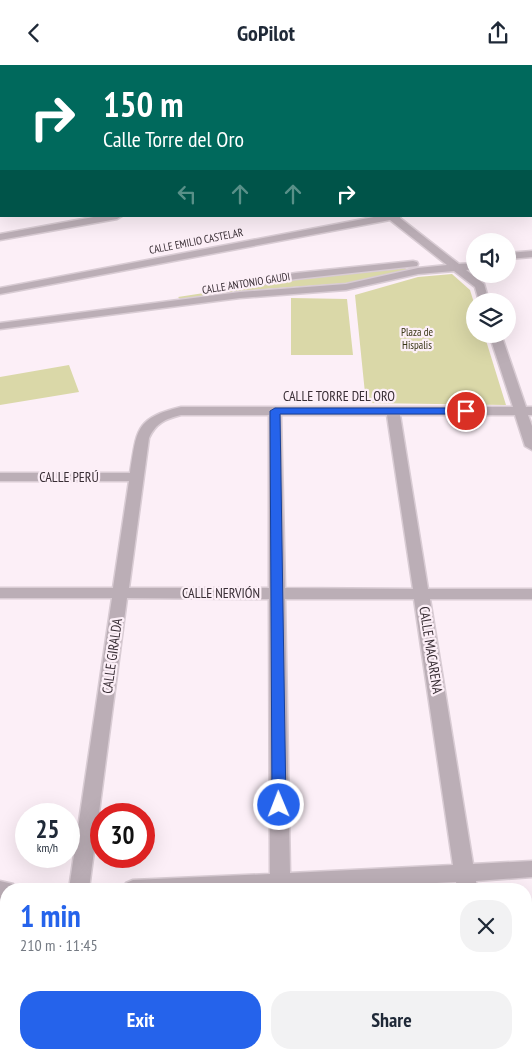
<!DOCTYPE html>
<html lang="en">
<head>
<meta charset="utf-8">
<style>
  :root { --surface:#fff; --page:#f2f2f3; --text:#1f2937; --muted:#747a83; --accent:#2563eb }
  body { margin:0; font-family:"PT Sans Narrow",sans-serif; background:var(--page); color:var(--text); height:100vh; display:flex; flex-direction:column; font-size:19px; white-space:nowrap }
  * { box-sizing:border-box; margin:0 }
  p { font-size:16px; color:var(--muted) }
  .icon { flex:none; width:28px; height:28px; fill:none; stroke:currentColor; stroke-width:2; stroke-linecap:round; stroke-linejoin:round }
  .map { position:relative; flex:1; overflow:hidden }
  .panel { position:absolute; left:0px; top:818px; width:532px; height:176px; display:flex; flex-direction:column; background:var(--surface); border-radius:20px 20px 0 0; box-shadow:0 5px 20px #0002 }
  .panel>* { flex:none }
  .banner { position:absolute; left:0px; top:0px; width:532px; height:152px; box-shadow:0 5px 20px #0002; background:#00695c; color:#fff; overflow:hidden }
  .buttons { position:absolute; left:466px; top:168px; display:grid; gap:10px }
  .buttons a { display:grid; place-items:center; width:50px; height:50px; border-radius:50%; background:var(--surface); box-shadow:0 5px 20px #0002; font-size:25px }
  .speed { position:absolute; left:15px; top:738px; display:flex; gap:10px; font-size:25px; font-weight:700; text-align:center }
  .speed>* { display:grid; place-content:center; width:65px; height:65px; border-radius:50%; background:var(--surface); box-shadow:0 5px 20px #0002; line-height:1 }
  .speed small { font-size:12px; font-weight:400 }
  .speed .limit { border:8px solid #d22; background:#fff; color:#111 }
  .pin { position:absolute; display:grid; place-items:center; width:42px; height:42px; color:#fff; margin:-21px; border:2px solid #fff; border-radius:50%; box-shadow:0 1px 5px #0007 }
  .me { position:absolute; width:55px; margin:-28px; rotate:359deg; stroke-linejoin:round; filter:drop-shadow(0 0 4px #0008) }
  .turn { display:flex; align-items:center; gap:18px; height:105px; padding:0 20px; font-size:22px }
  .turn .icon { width:65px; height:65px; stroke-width:2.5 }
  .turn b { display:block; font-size:35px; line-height:42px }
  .lanes { display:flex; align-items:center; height:48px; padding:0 20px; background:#0003; justify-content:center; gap:25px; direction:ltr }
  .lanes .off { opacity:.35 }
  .round { display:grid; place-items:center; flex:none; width:52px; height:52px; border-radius:20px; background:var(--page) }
  .summary { display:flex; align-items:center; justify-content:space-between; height:85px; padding:0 20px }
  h1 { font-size:30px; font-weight:600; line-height:38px; color:var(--accent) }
  .primary-button { display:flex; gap:10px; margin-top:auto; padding:10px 20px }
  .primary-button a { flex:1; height:58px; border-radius:20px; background:var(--accent); color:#fff; font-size:20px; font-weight:600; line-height:58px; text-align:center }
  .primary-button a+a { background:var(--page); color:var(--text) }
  header { display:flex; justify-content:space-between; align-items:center; height:65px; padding:0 20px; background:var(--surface); font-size:22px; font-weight:600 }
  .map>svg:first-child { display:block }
  .green { fill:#dad8a8 }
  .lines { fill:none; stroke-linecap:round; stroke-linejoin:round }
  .minor-casing { stroke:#d9ccd4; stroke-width:3 }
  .secondary-casing { stroke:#d9ccd4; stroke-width:3 }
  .minor { fill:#bbaeb6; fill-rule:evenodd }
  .secondary { fill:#a08d98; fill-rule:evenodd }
  .wall { fill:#d69dc2 }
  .building { fill:#f9b7e1; stroke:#ae809e }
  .route { fill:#2563eb; stroke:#184099 }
  .labels { text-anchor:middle; stroke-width:4.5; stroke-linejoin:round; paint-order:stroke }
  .far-street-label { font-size:11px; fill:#392e35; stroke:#fceff7 }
  .far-park-label { font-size:11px; fill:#383616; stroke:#fceff7 }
  .street-label { font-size:14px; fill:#392e35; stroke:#fceff7 }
</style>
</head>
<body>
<header><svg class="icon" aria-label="back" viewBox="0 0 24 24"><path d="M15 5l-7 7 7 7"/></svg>GoPilot<svg class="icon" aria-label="share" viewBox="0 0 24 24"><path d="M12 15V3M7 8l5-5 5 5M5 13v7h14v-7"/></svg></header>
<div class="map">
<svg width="532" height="993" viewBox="0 0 532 993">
  <rect width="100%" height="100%" fill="#fceff7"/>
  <path class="green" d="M405 203 408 205 348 218 238 226 180 234 178 232 307 212Z
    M452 209 470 225 475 241V269H484L506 340 366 338 355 230 418 212Z
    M291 233 347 234 353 290H291Z
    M69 300 79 327 0 340V312Z"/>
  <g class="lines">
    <g class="minor-casing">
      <path id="minor" d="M69 0H77L78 1H70Z
        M144 0H152V1H144Z
        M230 0H238V1H230Z
        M316 0H324L325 1H317Z
        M403 0H411L412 1H404Z
        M531 32H532V37H531Z
        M531 79H532V85H531Z
        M0 86H1V92H0Z
        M1 101V107L0 108V102Z
        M0 122H1V128H0Z
        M531 132H532V138H531Z
        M99 151H122L117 154 0 175V169Z
        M379 151H401L400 153 459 199 475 198V204L466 205 484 219 489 236H479L475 222 454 206 418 209 346 225 240 233 0 264V258L240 227 346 219 418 203 447 200 390 155 0 229V223Z
        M532 186V192L508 194V188Z
        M413 196 417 197 418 199 417 201 296 214 225 225 220 222 225 219 296 208Z
        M489 269H501L526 342H532V350H528L532 361V385L525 381 515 350H400L428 524H532V534H430L473 799 532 796V812L476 816 477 824H457L456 817 321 824H123L126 818 133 815 270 809 269 534 127 533 89 824H69L112 533H0V523H113L129 416H0V408H130C137 365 135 353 181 342H513ZM181 350H269V523H129L149 373C156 358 165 354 181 350ZM281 350H387L413 524 285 523ZM285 534H414L453 800 290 808Z
        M0 816 13 819 15 824H6V833L0 834Z
        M481 988H503V993H481Z"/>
    </g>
    <g class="secondary-casing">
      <path id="secondary" d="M503 0H512L513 1H504Z
        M531 6H532V10H531Z"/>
    </g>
    <use href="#minor" class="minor"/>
    <use href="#secondary" class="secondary"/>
  </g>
  <path class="wall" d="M526 906H532V987L526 956Z"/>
  <path class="building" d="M526 906H532V937L526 907Z"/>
  <path class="route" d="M275 343H466L471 346 466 349H280L286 740 284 744 279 745 274 744 272 740 270 346Z"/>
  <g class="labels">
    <g class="far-street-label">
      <text transform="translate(196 176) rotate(-11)" y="4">CALLE EMILIO CASTELAR</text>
      <text transform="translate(246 218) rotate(-9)" y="4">CALLE ANTONIO GAUDI</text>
    </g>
    <g class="far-park-label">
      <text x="417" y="271">Plaza de<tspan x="417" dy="13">Hispalis</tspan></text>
    </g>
    <g class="street-label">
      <text x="339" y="336">CALLE TORRE DEL ORO</text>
      <text x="69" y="417">CALLE PERÚ</text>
      <text x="221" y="533">CALLE NERVIÓN</text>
      <text transform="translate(431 585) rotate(81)" y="5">CALLE MACARENA</text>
      <text transform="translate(112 591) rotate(-82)" y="5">CALLE GIRALDA</text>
    </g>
  </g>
</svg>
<div class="buttons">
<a><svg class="icon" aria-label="sound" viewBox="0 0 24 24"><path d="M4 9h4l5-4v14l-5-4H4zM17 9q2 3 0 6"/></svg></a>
<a><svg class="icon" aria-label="layers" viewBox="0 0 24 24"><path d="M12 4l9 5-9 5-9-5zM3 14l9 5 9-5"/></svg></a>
</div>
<div class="speed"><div>25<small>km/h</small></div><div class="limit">30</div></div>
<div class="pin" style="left:466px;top:346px;background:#d93025"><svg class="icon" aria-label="arrive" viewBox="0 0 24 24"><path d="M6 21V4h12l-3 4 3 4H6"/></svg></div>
<svg class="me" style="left:279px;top:740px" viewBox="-20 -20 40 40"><circle r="17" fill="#2563eb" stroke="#fff" stroke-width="3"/><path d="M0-11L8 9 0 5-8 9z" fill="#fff"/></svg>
<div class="banner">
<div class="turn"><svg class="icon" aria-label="right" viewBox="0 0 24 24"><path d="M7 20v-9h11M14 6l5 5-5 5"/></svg><div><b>150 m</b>Calle Torre del Oro</div></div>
<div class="lanes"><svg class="icon off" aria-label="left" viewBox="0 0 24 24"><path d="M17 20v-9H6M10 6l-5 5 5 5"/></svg><svg class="icon off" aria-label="ahead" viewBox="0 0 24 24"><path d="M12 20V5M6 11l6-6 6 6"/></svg><svg class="icon off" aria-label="ahead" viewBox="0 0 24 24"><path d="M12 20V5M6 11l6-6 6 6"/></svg><svg class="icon" aria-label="right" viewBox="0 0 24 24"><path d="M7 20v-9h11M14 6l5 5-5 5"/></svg></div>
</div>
<section class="panel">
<div class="summary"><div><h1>1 min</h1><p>210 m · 11:45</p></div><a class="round"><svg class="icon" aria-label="close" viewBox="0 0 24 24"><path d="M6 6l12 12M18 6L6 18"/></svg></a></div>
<div class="primary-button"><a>Exit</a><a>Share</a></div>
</section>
</div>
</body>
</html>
